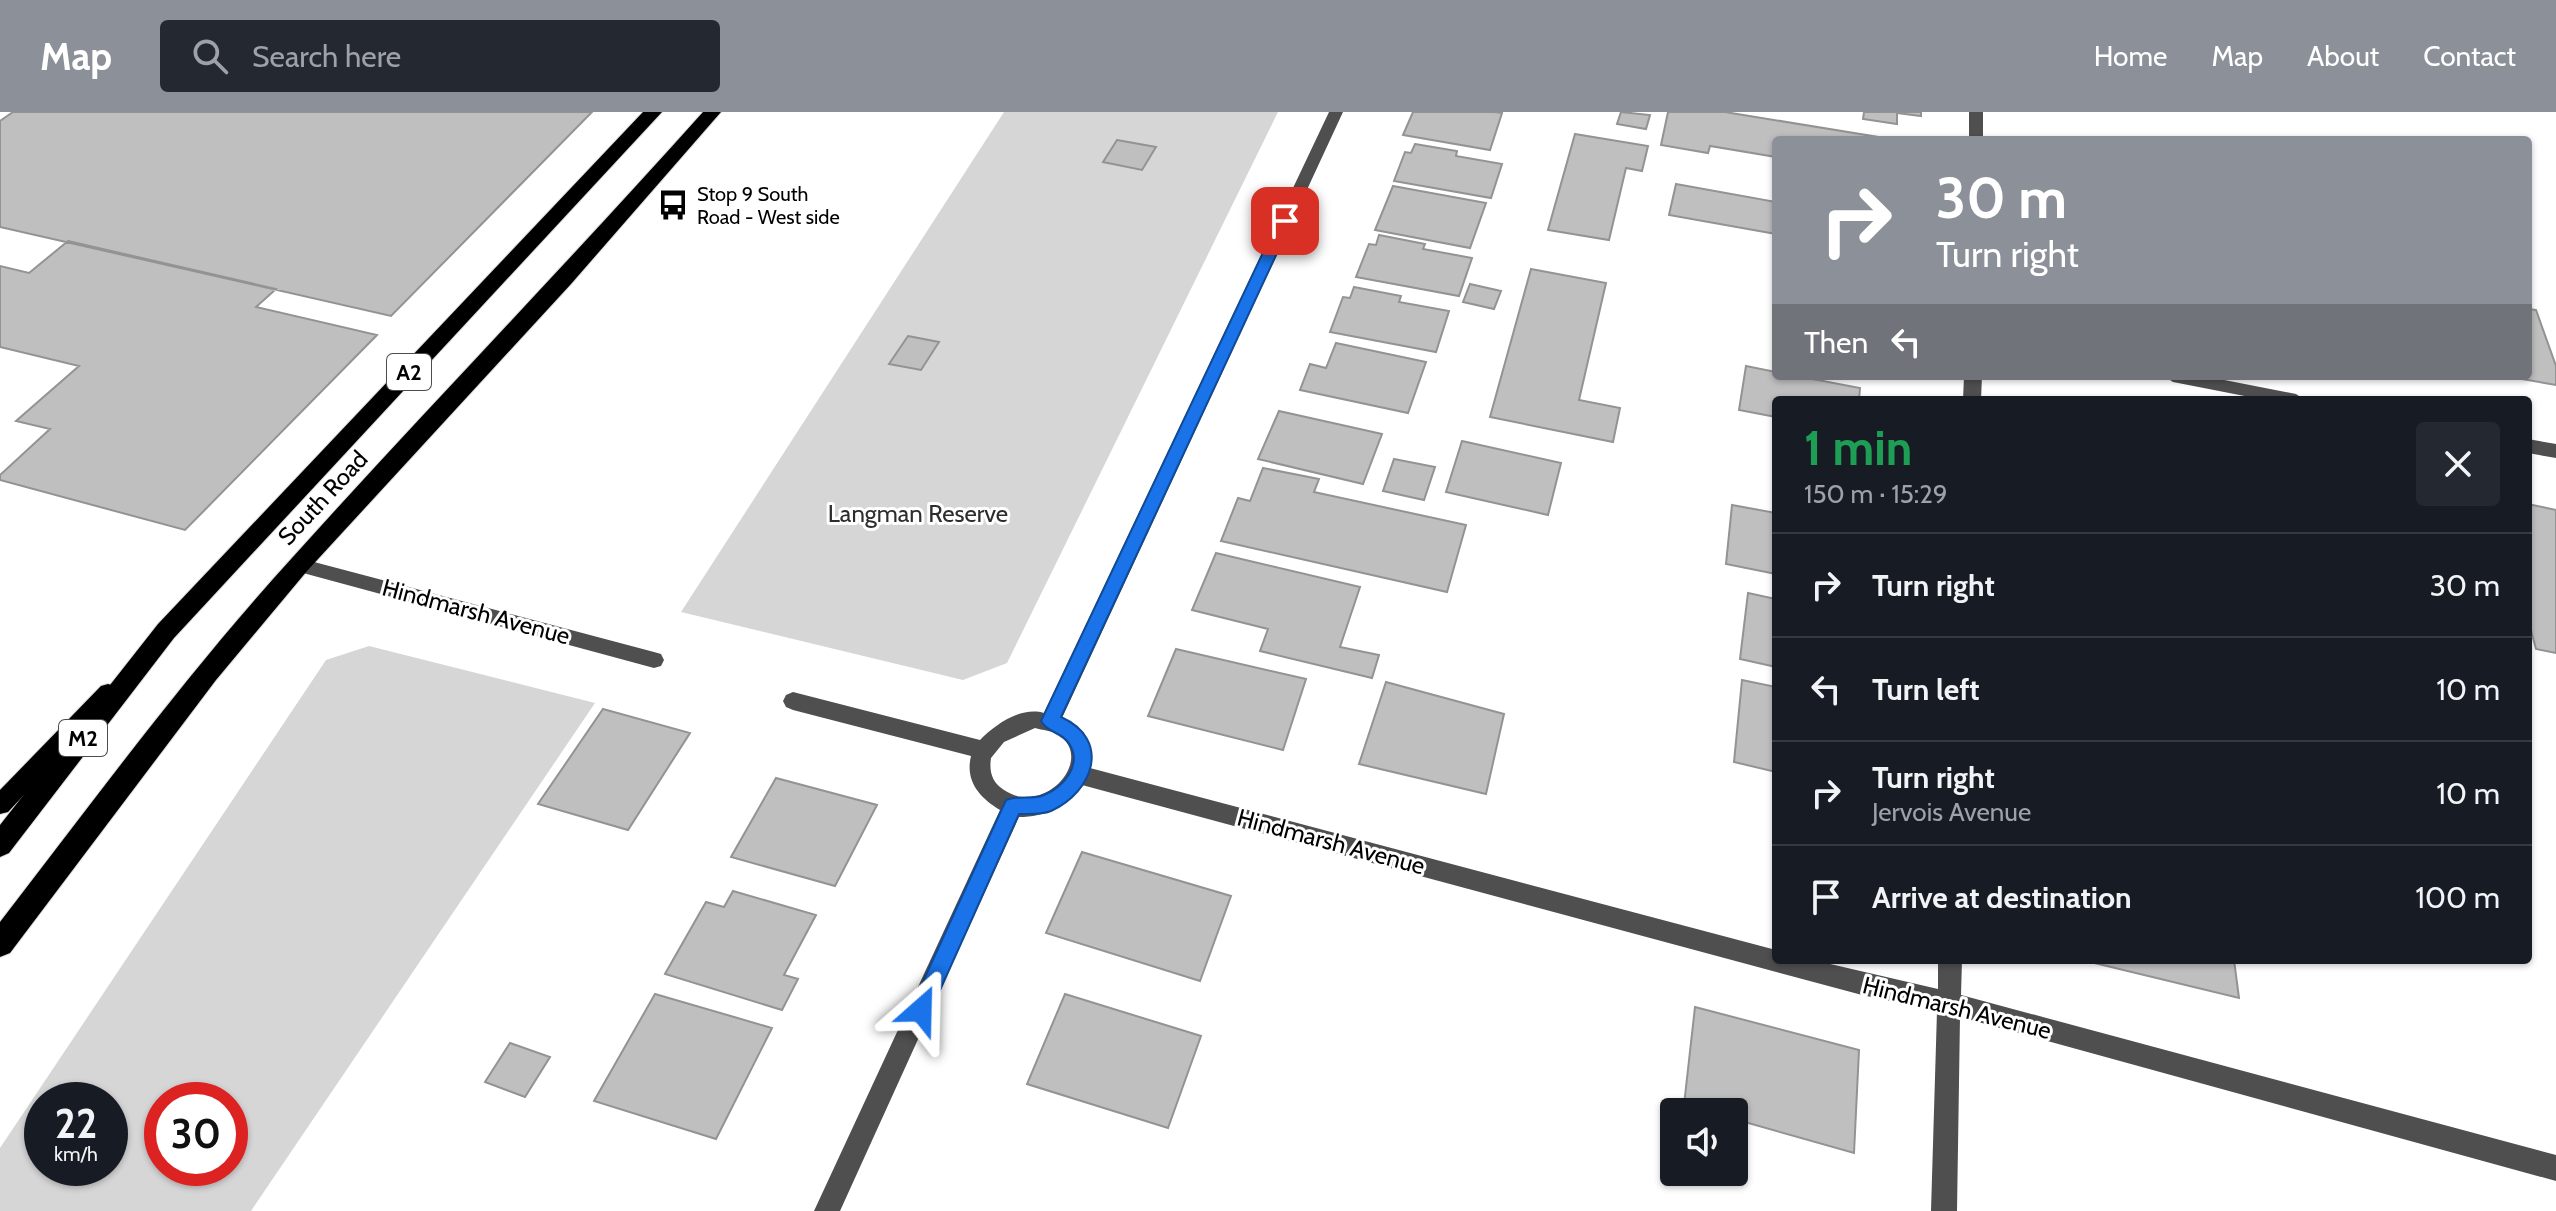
<!DOCTYPE html>
<html lang="en">
<head>
<meta charset="utf-8">
<style>
  :root { --surface:#171b24; --page:#242831; --text:#f1f3f6; --muted:#9ea1a6; --line:#363941; --accent:#8c9099 }
  body { margin:0; font-family:Cabin,sans-serif; background:var(--page); color:var(--text); height:100vh; display:flex; flex-direction:column; font-size:30px; white-space:nowrap }
  * { box-sizing:border-box; margin:0 }
  p { font-size:26px; color:var(--muted) }
  .icon { flex:none; width:44px; height:44px; fill:none; stroke:currentColor; stroke-width:2; stroke-linecap:round; stroke-linejoin:round }
  .map { position:relative; flex:1; overflow:hidden }
  .panel { position:absolute; left:1772px; top:284px; width:760px; height:568px; display:flex; flex-direction:column; background:var(--surface); border-radius:8px; box-shadow:0 2px 6px #0004 }
  .panel>* { flex:none }
  .top-card { position:absolute; left:1772px; top:24px; width:760px; height:244px; border-radius:8px; box-shadow:0 2px 6px #0004; background:#8c9099; color:#fff; overflow:hidden }
  .tools { position:absolute; left:1660px; top:986px; display:grid; gap:16px }
  .tools a { display:grid; place-items:center; width:88px; height:88px; border-radius:8px; background:var(--surface); box-shadow:0 2px 6px #0004; font-size:40px }
  .speed { position:absolute; left:24px; top:970px; display:flex; gap:16px; font-size:40px; font-weight:700; text-align:center }
  .speed>* { display:grid; place-content:center; width:104px; height:104px; border-radius:50%; background:var(--surface); box-shadow:0 2px 6px #0004; line-height:1 }
  .speed small { font-size:20px; font-weight:400 }
  .speed .limit { border:12px solid #d22; background:#fff; color:#111 }
  .pin { position:absolute; display:grid; place-items:center; width:68px; height:68px; color:#fff; margin:-34px; border-radius:16px; box-shadow:0 4px 12px #0006 }
  .me { position:absolute; width:88px; margin:-44px; rotate:25deg; stroke-linejoin:round; filter:drop-shadow(0 0 6px #0008) }
  .turn { display:flex; align-items:center; gap:28px; height:168px; padding:0 32px; font-size:36px }
  .turn .icon { width:104px; height:104px; stroke-width:2.5 }
  .turn b { display:block; font-size:56px; line-height:68px }
  .then { display:flex; align-items:center; height:76px; padding:0 32px; background:#0003; gap:16px; font-size:30px }
  .round { display:grid; place-items:center; flex:none; width:84px; height:84px; border-radius:8px; background:var(--page) }
  .headline { display:flex; align-items:center; justify-content:space-between; height:136px; padding:0 32px }
  h1 { font-size:48px; font-weight:700; line-height:60px; color:#1e9e55 }
  ul { padding:0; list-style:none }
  li { display:flex; align-items:center; gap:24px; height:104px; padding:0 32px; border-top:2px solid var(--line) }
  li div { flex:1 }
  li b { display:block; font-size:30px }
  li em { font-style:normal }
  header { display:flex; align-items:center; gap:48px; box-sizing:border-box; height:112px; padding:0 40px; background:var(--accent); color:#fff }
  header strong { font-size:38px }
  nav { display:flex; gap:44px; margin-inline-start:auto; font-size:28px }
  .search { width:560px; height:72px; background:var(--page); display:flex; align-items:center; gap:20px; box-sizing:border-box; padding:0 28px; border-radius:8px; color:var(--muted); font-size:30px }
  .map>svg:first-child { display:block }
  .green { fill:#d6d6d6; fill-rule:evenodd }
  .building { fill:#bfbfbf; stroke:#939393; stroke-width:2 }
  .lines { fill:none; stroke-linecap:round; stroke-linejoin:round }
  .major-casing { stroke:#dbdbdb; stroke-width:2 }
  .highway-casing { stroke:#dbdbdb; stroke-width:2 }
  .minor { fill:#4f4f4f; fill-rule:evenodd }
  .major { fill:#000; fill-rule:evenodd }
  .highway { fill:#000; fill-rule:evenodd }
  .route { fill:#1a73e8; stroke:#114b97; stroke-width:2 }
  .labels { text-anchor:middle; stroke-width:6; stroke-linejoin:round; paint-order:stroke }
  .far-poi-label { font-size:20px; fill:#000; stroke:#fff; text-anchor:start }
  .shield { fill:#fff; stroke:#4c4c4c; stroke-width:2 }
  .shield-label { font-size:22px; font-weight:bold; fill:#000 }
  .street-label { font-size:24px; fill:#000; stroke:#fff }
  .park-label { font-size:24px; fill:#2d2d2d; stroke:#fff }
</style>
</head>
<body>
<header>
<strong>Map</strong>
<div class="search"><svg class="icon" aria-label="search" viewBox="0 0 24 24"><circle cx="10" cy="10" r="6"/><path d="M15 15l6 6"/></svg>Search here</div>
<nav><a>Home</a><a>Map</a><a>About</a><a>Contact</a></nav>
</header>
<div class="map">
<svg width="2556" height="1099" viewBox="0 0 2556 1099">
  <rect width="100%" height="100%" fill="#fff"/>
  <path class="green" d="M1004 0H1278L1007 551 963 568 681 500Z
    M369 534 595 591 251 1099H0V1036L326 548ZM110 988V1056H42V988ZM162 988H230V1056H162Z"/>
  <path class="building" d="M13 0H592L391 204 0 115V9Z
    M1413 0H1494L1502 1 1490 38 1403 23Z
    M1621 0 1650 3 1646 17 1617 12Z
    M1668 0H1725L1897 28H1776V45L1710 34 1708 41 1661 33Z
    M1864 0H1921V4L1897 1V12L1863 7Z
    M1575 22 1648 34 1642 59 1626 56 1609 128 1548 118Z
    M1117 28 1156 35 1142 58 1103 50Z
    M1415 32 1457 39 1456 44 1502 52 1491 86 1394 69 1405 40 1411 41Z
    M1676 72 1776 90V122L1669 103Z
    M1393 74 1486 91 1470 136 1375 118Z
    M1379 123 1425 132 1423 137 1472 146 1459 184 1356 165 1369 132 1376 133Z
    M68 129 276 177 256 195 377 223 185 418 0 368V363L50 317 16 309 79 254 0 235V154L29 161Z
    M1531 157 1606 171 1579 288 1620 296 1613 330 1490 305Z
    M1470 172 1501 179 1494 197 1463 190Z
    M1354 175 1401 184 1399 190 1449 199 1436 240 1330 220 1343 185 1350 186Z
    M2528 197 2536 198 2556 254V273L2505 264H2528Z
    M908 224 939 230 921 258 889 252Z
    M1336 231 1426 250 1408 301 1300 278 1310 252 1326 256Z
    M1746 254 1776 260V264H1797L1860 276 1859 288H1776V305L1739 298Z
    M1279 299 1382 322 1363 372 1258 347Z
    M1462 329 1561 351 1548 403 1446 380Z
    M1394 347 1435 355 1424 388 1383 379Z
    M1263 356 1319 367 1314 380 1466 413 1447 480 1221 429 1238 386 1250 389Z
    M2528 392 2556 398V541L2536 537 2528 507Z
    M1732 393 1776 401V462L1726 452Z
    M1216 441 1360 475 1340 535 1379 543 1372 566 1260 539 1268 517 1192 498Z
    M1748 481 1776 487V555L1740 547Z
    M1176 537 1306 567 1283 638 1148 604Z
    M1742 568 1776 575V660L1734 650Z
    M1386 570 1504 602 1486 682 1359 652Z
    M603 597 690 621 628 718 538 692Z
    M776 666 877 693 835 774 731 745Z
    M1082 740 1231 784 1200 869 1046 821Z
    M733 779 816 803 784 863 798 867 782 898 665 862 706 790 724 795Z
    M2082 848H2234L2239 886Z
    M655 882 772 916 716 1027 594 989Z
    M1065 882 1201 924 1168 1016 1027 972Z
    M1695 895 1859 938 1854 1041 1734 1007V1000H1709L1684 993Z
    M510 931 550 945 525 985 485 970Z"/>
  <g class="lines">
    <g class="major-casing">
      <path id="major" d="M108 572 115 574 118 580 115 586 8 700 0 702V678L101 574Z"/>
    </g>
    <g class="highway-casing">
      <path id="highway" d="M643 0H662L174 526 9 741 0 745V713L158 512Z
        M703 0H721L571 172 307 459 216 568 10 841 0 845V810C95 687 187 561 292 446 427 296 568 151 703 0Z"/>
    </g>
    <path class="minor" d="M1329 0H1343L1062 606C1083 613 1097 635 1090 656L1776 838V848H1813L1938 877V848H1962L1961 883 2556 1043V1069L1960 905 1957 1099H1931L1937 899 1862 883 1082 673C1068 695 1045 705 1019 705L840 1099H814L1000 698C979 685 965 669 971 644L793 598 786 595 783 589 786 583 793 580 980 628C995 613 1021 594 1044 601ZM1035 616C1042 618 1053 619 1059 623 1095 648 1044 705 1004 678 992 670 989 660 991 646L1004 630Z
      M1969 0H1983V28H1969Z
      M1964 264H1982L1981 288H1963Z
      M2164 264H2204L2296 282 2305 288H2265L2173 270Z
      M2528 327 2556 332V346L2528 341Z
      M299 446 654 540 661 542 664 548 661 554 654 556 292 458 289 453 292 448Z"/>
    <use href="#major" class="major"/>
    <use href="#highway" class="highway"/>
  </g>
  <path class="route" d="M1285 104 1292 109 1061 605C1112 628 1093 680 1051 699 1041 703 1029 702 1019 702L928 905 921 908 913 905 910 898 1006 688C1018 683 1033 688 1044 683 1063 675 1082 654 1070 633 1063 620 1047 621 1041 609L1278 109Z"/>
  <defs>
    <g id="bus-bare" transform="scale(2.4)"><path d="M-5-6H5V4H4V6H2V4H-2V6H-4V4H-5ZM-3.5-4V0h7V-4ZM-3.5 1.2v1.5H-2V1.2ZM2 1.2v1.5H3.5V1.2Z" fill="#000" stroke="#fff" stroke-width="2.5" paint-order="stroke"/></g>
  </defs>
  <g fill-rule="evenodd">
    <use href="#bus-bare" x="673" y="93"/>
  </g>
  <g class="labels">
    <g class="far-poi-label">
      <text x="697" y="89">Stop 9 South<tspan x="697" dy="23">Road - West side</tspan></text>
    </g>
    <g class="shield">
      <rect x="387" y="242" width="44" height="36" rx="6"/>
      <rect x="59" y="608" width="48" height="36" rx="6"/>
    </g>
    <g class="shield-label">
      <text x="409" y="268">A2</text>
      <text x="83" y="634">M2</text>
    </g>
    <g class="street-label">
      <text transform="translate(323 386) rotate(-47)" y="8">South Road</text>
      <text transform="translate(476 500) rotate(15)" y="8">Hindmarsh Avenue</text>
      <text transform="translate(1331 730) rotate(15)" y="8">Hindmarsh Avenue</text>
      <text transform="translate(1957 896) rotate(14)" y="8">Hindmarsh Avenue</text>
    </g>
    <g class="park-label">
      <text x="918" y="410">Langman Reserve</text>
    </g>
  </g>
</svg>
<div class="tools">
<a><svg class="icon" aria-label="sound" viewBox="0 0 24 24"><path d="M4 9h4l5-4v14l-5-4H4zM17 9q2 3 0 6"/></svg></a>
</div>
<div class="speed"><div>22<small>km/h</small></div><div class="limit">30</div></div>
<div class="pin" style="left:1285px;top:109px;background:#d93025"><svg class="icon" aria-label="arrive" viewBox="0 0 24 24"><path d="M6 21V4h12l-3 4 3 4H6"/></svg></div>
<svg class="me" style="left:921px;top:898px" viewBox="-20 -20 40 40"><path d="M0-17L14 15 0 8-14 15z" fill="#1a73e8" stroke="#fff" stroke-width="4"/></svg>
<div class="top-card">
<div class="turn"><svg class="icon" aria-label="right" viewBox="0 0 24 24"><path d="M7 20v-9h11M14 6l5 5-5 5"/></svg><div><b>30 m</b>Turn right</div></div>
<div class="then">Then<svg class="icon" aria-label="left" viewBox="0 0 24 24"><path d="M17 20v-9H6M10 6l-5 5 5 5"/></svg></div>
</div>
<section class="panel">
<div class="headline"><div><h1>1 min</h1><p>150 m · 15:29</p></div><a class="round"><svg class="icon" aria-label="close" viewBox="0 0 24 24"><path d="M6 6l12 12M18 6L6 18"/></svg></a></div>
<ul>
<li><svg class="icon" aria-label="right" viewBox="0 0 24 24"><path d="M7 20v-9h11M14 6l5 5-5 5"/></svg><div><b>Turn right</b></div><em>30 m</em></li>
<li><svg class="icon" aria-label="left" viewBox="0 0 24 24"><path d="M17 20v-9H6M10 6l-5 5 5 5"/></svg><div><b>Turn left</b></div><em>10 m</em></li>
<li><svg class="icon" aria-label="right" viewBox="0 0 24 24"><path d="M7 20v-9h11M14 6l5 5-5 5"/></svg><div><b>Turn right</b><p>Jervois Avenue</p></div><em>10 m</em></li>
<li><svg class="icon" aria-label="arrive" viewBox="0 0 24 24"><path d="M6 21V4h12l-3 4 3 4H6"/></svg><div><b>Arrive at destination</b></div><em>100 m</em></li>
</ul>
</section>
</div>
</body>
</html>
